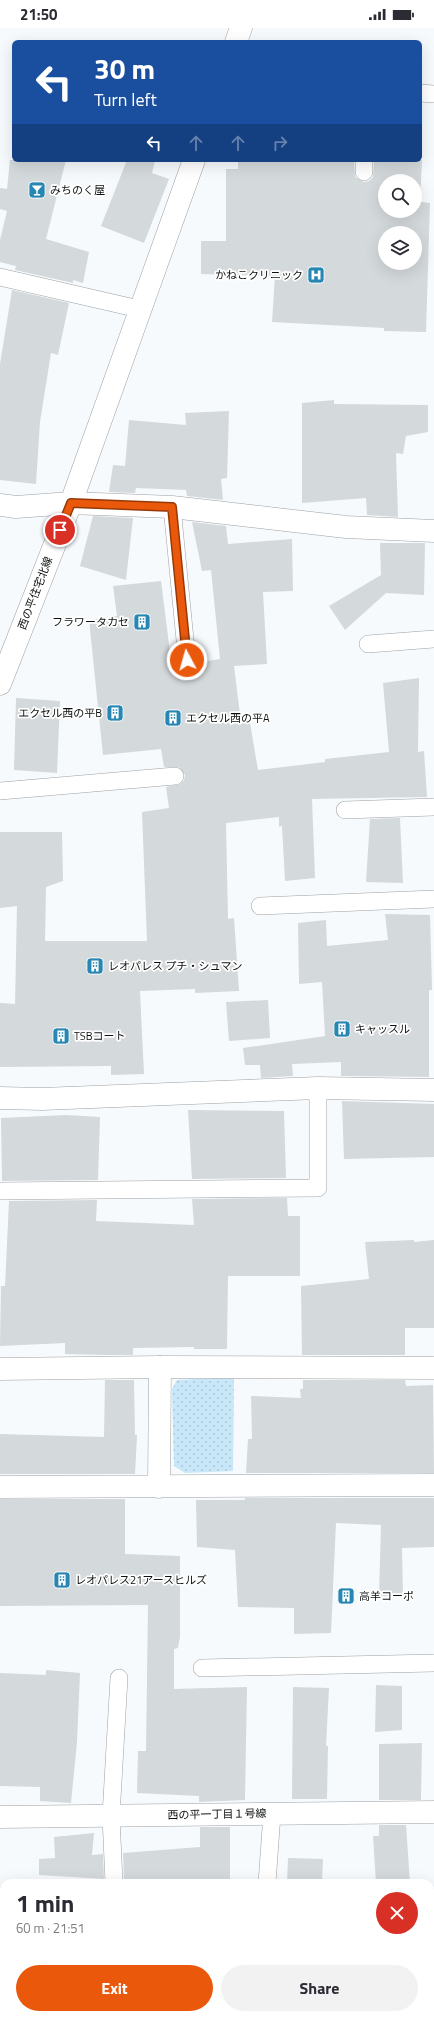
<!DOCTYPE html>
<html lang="en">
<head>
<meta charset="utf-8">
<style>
  :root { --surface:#fff; --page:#f2f2f3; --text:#2b2b33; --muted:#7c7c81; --accent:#ea580c }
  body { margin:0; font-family:"Titillium Web","Noto Sans JP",sans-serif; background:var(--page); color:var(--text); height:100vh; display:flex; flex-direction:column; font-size:15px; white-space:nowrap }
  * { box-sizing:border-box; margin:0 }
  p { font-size:13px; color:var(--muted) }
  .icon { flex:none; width:22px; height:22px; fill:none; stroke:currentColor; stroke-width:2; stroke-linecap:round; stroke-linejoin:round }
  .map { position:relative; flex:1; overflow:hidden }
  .details { position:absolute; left:0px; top:1851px; width:434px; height:140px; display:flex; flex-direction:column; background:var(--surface); border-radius:12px 12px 0 0; box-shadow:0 4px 16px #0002 }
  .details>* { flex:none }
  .top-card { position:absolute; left:12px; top:12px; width:410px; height:122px; border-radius:6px; box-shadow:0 4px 16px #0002; background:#1a4fa0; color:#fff; overflow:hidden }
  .fabs { position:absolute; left:378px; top:146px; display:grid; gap:8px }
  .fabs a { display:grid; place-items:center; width:44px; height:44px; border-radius:50%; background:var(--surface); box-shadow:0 4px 16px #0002; font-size:20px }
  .pin { position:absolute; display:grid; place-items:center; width:34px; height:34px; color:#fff; margin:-17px; border:2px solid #fff; border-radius:50%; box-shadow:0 1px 4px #0007 }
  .me { position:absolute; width:44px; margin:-22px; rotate:354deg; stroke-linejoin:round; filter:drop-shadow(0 0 3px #0008) }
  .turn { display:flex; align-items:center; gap:14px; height:84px; padding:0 16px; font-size:18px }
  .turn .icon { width:52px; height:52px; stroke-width:2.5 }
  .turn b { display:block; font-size:28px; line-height:34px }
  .lanes { display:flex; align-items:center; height:38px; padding:0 16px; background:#0003; justify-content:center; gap:20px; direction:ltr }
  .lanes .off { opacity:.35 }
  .round { display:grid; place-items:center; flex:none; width:42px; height:42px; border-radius:21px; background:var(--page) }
  .headline { display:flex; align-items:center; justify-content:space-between; height:68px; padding:0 16px }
  h1 { font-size:24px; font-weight:700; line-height:30px }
  .button { display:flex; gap:8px; margin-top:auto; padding:8px 16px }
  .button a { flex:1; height:46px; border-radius:24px; background:var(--accent); color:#fff; font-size:16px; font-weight:700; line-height:46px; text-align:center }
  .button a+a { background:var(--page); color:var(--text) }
  .status { display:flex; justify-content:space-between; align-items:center; height:28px; padding:0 20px; background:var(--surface); direction:ltr }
  .status svg { height:11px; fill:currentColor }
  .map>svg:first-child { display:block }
  .green { fill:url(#green-dots) }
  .building { fill:#d4d9db; fill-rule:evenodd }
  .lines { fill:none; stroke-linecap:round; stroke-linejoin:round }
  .service-casing { stroke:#9da1a4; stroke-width:18 }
  .minor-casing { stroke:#9da1a4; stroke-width:23 }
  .service { stroke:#fff; stroke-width:17 }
  .minor { stroke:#fff; stroke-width:22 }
  .route-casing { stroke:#983908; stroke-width:10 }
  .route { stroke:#ea580c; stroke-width:7 }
  .labels { text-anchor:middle; stroke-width:3.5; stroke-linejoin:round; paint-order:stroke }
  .poi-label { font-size:11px; fill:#0e1010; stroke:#fff; text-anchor:start }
  .street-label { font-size:11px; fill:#0e1010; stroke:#fff }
</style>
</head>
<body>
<div class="status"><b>21:50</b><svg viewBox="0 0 49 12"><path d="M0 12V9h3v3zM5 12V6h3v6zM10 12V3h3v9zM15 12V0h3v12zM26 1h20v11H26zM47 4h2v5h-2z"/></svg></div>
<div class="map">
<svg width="434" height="1991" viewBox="0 0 434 1991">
  <defs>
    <pattern id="green-dots" width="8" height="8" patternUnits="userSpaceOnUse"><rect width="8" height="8" fill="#c8e7f8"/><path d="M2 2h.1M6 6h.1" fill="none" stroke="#abc5d4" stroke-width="1.8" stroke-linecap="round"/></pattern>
  </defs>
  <rect width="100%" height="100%" fill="#f6fafd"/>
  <path class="green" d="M234 1349 233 1443 185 1445 174 1438 172 1361 177 1352Z"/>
  <path class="building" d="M10 132H66L46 211 89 224 83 255 73 252V255L15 242 16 238 0 234V212L7 183 0 181V160L7 161Z
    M127 132H155L152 145 169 151 144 215 101 198Z
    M238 132H354L355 149 364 154 369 153 373 149 374 132H422L420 174 430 175 426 304 384 303V300L272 294 275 248 201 246V213H226V141H238ZM385 153H415V183H385ZM385 205H415V235H385Z
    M12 262 69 275 58 327 51 325 40 394 36 456 0 452V336Z
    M334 372V376L428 377V404L406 408 403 426 396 425 398 489 367 487 366 470 302 475V375Z
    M229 383 227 450 221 451 223 472 187 468 186 462 136 460 135 465 109 464 113 437 125 438 129 392 186 397 185 385Z
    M93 488 133 490 126 552 80 538Z
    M192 494 226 498 228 516 292 511 293 563 263 564 267 636 234 638 241 695H250L258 742 325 734V731L389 724 383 655 419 650 418 724 424 723 427 769 312 771 315 850 285 853 282 798 279 799V789L226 795 228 891 234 890 239 963 195 965V961L140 963 144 1046 111 1047V1038L0 1039V975L15 976 17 878 0 880V804H62L63 853 46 859 45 913H147L142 784 169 780 166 759 180 756 184 752 185 747 179 739H164L161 721 103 727 89 592 117 588 113 558 161 553 172 640 180 638 188 642 193 640 196 635 220 631 211 542 202 543Z
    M380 515H425L424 567 386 565 345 602 329 578 381 547Z
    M16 670 60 673 57 745 14 742Z
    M400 790 403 855 366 854 370 791Z
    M385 886 430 887 432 962H429V1049L341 1048V1034L292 1036 293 1048 261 1050 260 1037H245L243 1020 325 1008 322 954 299 956 298 895 326 892 327 918 388 912Z
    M268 972 270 1010 229 1013 226 974Z
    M342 1073 434 1076V1129L344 1131Z
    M188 1082 284 1083 286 1150 192 1151Z
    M66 1087 100 1089 98 1152 2 1153 1 1090Z
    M287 1170 288 1188H300V1248H228L227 1321H194V1319L133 1320V1327H105L65 1326V1315L0 1318 1 1258H5L9 1173 97 1172 96 1193 194 1197 192 1171Z
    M414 1212V1214L434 1212V1300H405V1327H302L301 1258 369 1251 365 1214Z
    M105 1352H134L135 1407H137L135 1446H0V1406L104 1409Z
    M303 1352H405L406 1358 433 1357 434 1445H246L248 1411H252L251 1368 301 1370 300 1361H303Z
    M245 1470H434V1519L402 1520 403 1568H379L381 1497 336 1495 331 1605 294 1606V1580L238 1579 235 1522 197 1519 196 1472H245Z
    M0 1471H125V1526L180 1528V1609L178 1620 174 1621V1661L247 1659 245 1772 199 1774V1768L137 1765 138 1723H146L148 1577 0 1578Z
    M46 1642 80 1645 77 1714 71 1775 40 1773V1759L0 1758V1645L46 1647Z
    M376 1657 402 1658V1702L375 1704Z
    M293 1659 329 1660 326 1718H328L327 1771H292Z
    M422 1715 421 1772H379V1716Z
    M379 1797H406L410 1855H376L373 1808H379Z
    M200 1799H230V1855H131V1852H124L123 1825 200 1819Z
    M94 1805 92 1827 103 1826 104 1851 39 1847V1831L55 1830 54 1809Z
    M288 1830 323 1831 322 1855H287Z"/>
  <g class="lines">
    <g class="service-casing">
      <path id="service" d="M420 65 434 66
        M364 144V132
        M0 249 139 281
        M172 479 187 632
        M368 616 434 611
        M0 763 175 748
        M345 782 434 779
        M260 878 434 871
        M0 1163 318 1160V1060
        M202 1640 434 1635
        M114 1855 111 1788 119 1650
        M267 1855 272 1786
        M430 1938H434"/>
    </g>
    <g class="minor-casing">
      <path id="minor" d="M236 14 241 0
        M194 132 71 475 172 479 346 499 434 503
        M0 477 16 479 71 475 0 656
        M0 1070 42 1071 318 1060 434 1062
        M0 1341 160 1339 434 1340
        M0 1459 434 1457
        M159 1459 160 1339
        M0 1789 434 1784"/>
    </g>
    <use href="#service" class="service"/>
    <use href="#minor" class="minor"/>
  </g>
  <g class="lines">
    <g class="route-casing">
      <path id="route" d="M60 502 71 475 172 479 187 632"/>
    </g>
    <use href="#route" class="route"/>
  </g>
  <defs>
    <g id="bar-square" transform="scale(0.9)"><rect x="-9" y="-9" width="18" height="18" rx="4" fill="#2787b2" stroke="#fff"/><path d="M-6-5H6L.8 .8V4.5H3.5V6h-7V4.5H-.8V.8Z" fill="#fff"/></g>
    <g id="hospital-square" transform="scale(0.9)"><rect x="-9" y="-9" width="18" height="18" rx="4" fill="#2787b2" stroke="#fff"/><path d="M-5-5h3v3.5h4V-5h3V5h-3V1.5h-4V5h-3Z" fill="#fff"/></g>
    <g id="building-square" transform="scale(0.9)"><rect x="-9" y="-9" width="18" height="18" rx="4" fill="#2787b2" stroke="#fff"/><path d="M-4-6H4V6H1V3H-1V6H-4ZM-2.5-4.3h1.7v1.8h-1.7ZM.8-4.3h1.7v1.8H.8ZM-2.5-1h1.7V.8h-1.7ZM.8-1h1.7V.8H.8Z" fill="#fff"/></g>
  </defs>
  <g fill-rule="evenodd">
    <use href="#bar-square" x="37" y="162"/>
    <use href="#hospital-square" x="316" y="247"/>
    <use href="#building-square" x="142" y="594"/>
    <use href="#building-square" x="115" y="685"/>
    <use href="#building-square" x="173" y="690"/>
    <use href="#building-square" x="95" y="938"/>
    <use href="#building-square" x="342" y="1001"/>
    <use href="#building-square" x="61" y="1008"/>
    <use href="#building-square" x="62" y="1552"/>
    <use href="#building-square" x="346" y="1568"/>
  </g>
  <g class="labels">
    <g class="poi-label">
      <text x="50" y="166">みちのく屋</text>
      <text x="303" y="251" text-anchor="end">かねこクリニック</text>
      <text x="129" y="598" text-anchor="end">フラワータカセ</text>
      <text x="102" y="689" text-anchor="end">エクセル西の平B</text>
      <text x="186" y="694">エクセル西の平A</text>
      <text x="108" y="942">レオパレス プチ・シュマン</text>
      <text x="355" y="1005">キャッスル</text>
      <text x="74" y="1012">TSBコート</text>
      <text x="75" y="1556">レオパレス21アースヒルズ</text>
      <text x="359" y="1572">高羊コーポ</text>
    </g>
    <g class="street-label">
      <text transform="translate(35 565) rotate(-69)" y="4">西の平住宅北線</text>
      <text transform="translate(217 1786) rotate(-1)" y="4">西の平一丁目１号線</text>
    </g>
  </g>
</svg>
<div class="fabs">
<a><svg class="icon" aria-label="search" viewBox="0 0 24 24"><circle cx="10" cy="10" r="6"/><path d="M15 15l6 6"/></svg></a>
<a><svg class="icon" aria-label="layers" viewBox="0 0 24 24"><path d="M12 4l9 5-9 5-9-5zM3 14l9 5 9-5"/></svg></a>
</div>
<div class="pin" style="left:60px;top:502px;background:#d93025"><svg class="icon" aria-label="arrive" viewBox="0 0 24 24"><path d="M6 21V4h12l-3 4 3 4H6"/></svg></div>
<svg class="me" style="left:187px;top:632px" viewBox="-20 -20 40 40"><circle r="17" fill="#ea580c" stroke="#fff" stroke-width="3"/><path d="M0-11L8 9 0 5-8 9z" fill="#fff"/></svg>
<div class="top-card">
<div class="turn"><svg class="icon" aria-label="left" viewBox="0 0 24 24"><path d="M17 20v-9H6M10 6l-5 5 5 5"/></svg><div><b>30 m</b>Turn left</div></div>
<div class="lanes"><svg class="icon" aria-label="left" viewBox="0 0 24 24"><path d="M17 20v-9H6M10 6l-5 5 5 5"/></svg><svg class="icon off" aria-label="ahead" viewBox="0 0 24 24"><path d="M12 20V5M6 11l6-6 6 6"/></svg><svg class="icon off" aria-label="ahead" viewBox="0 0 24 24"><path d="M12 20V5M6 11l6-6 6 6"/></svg><svg class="icon off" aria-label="right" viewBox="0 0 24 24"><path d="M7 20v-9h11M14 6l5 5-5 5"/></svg></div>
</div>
<section class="details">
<div class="headline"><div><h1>1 min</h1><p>60 m · 21:51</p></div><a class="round" style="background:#d93025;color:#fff"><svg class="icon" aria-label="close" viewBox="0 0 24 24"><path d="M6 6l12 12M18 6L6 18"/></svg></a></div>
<div class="button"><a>Exit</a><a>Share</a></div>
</section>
</div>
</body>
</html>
